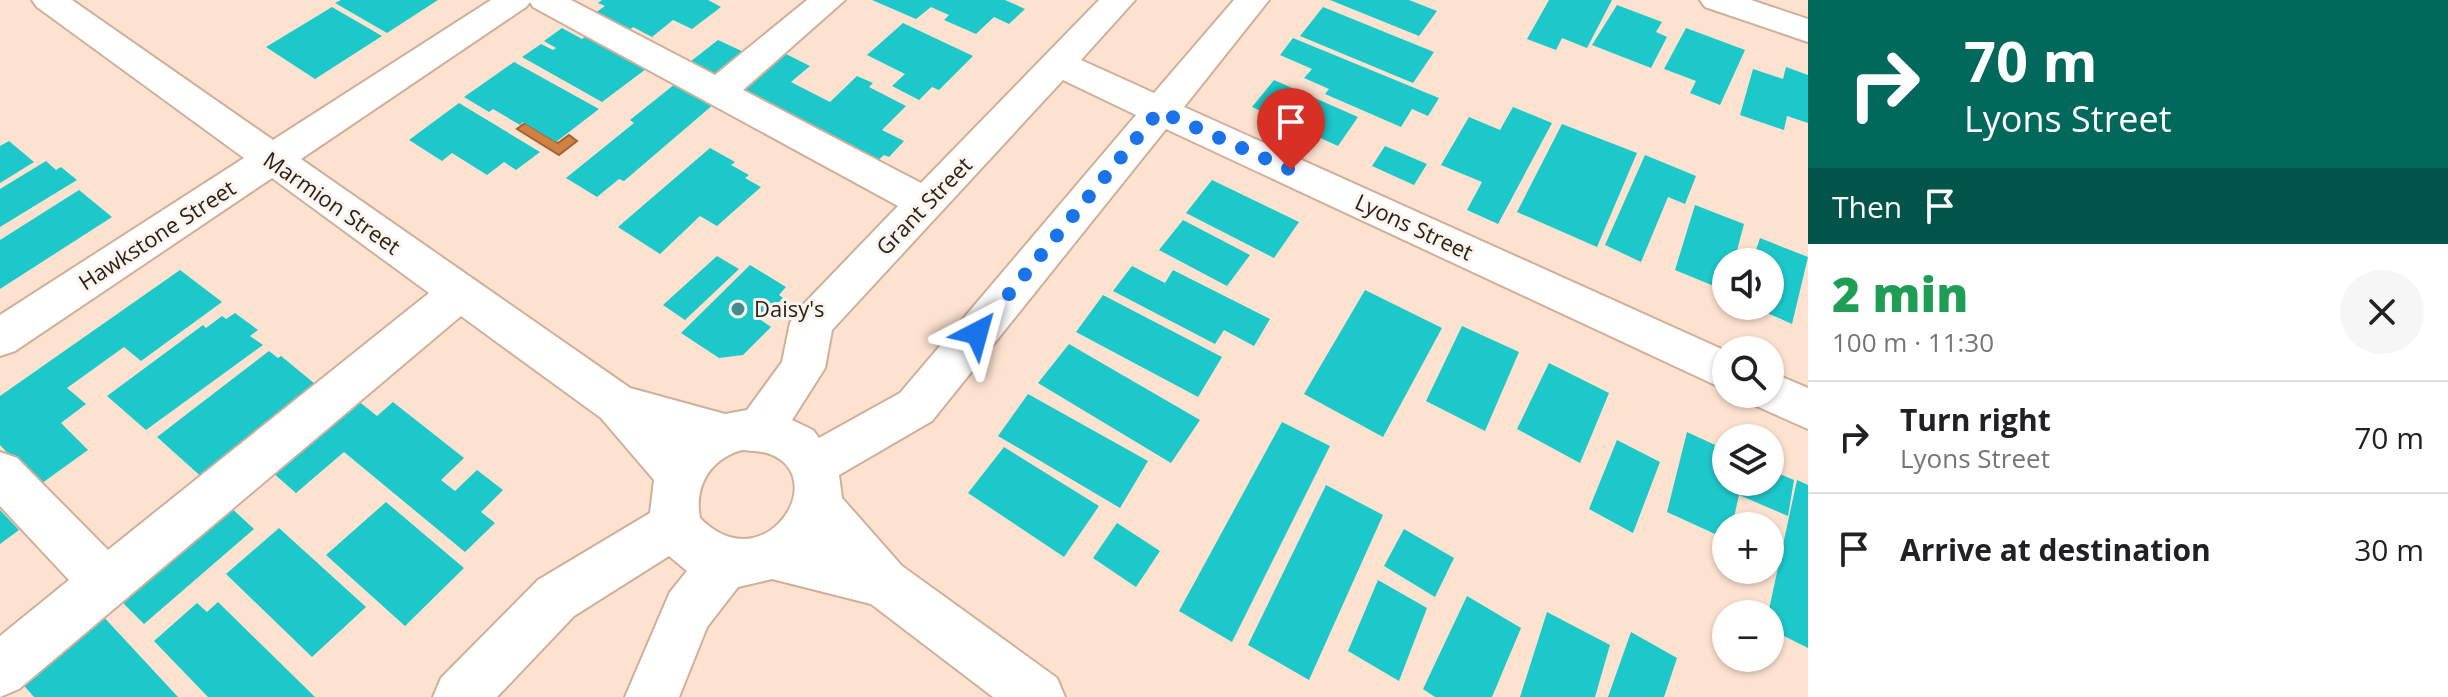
<!DOCTYPE html>
<html lang="en">
<head>
<meta charset="utf-8">
<style>
  :root { --surface:#fff; --page:#f6f6f6; --text:#202124; --muted:#757577; --line:#e0e0e0 }
  body { margin:0; font-family:"Open Sans",sans-serif; background:var(--page); color:var(--text); height:100vh; display:flex; flex-direction:column; font-size:30px; white-space:nowrap }
  * { box-sizing:border-box; margin:0 }
  p { font-size:26px; color:var(--muted) }
  .icon { flex:none; width:44px; height:44px; fill:none; stroke:currentColor; stroke-width:2; stroke-linecap:round; stroke-linejoin:round }
  .map { position:relative; flex:1; overflow:hidden }
  .drawer { display:flex; flex-direction:column; background:var(--surface); width:640px }
  .drawer>* { flex:none }
  .top-card { background:#00695c; color:#fff; overflow:hidden }
  .fabs { position:absolute; left:1712px; top:248px; display:grid; gap:16px }
  .fabs a { display:grid; place-items:center; width:72px; height:72px; border-radius:50%; background:var(--surface); box-shadow:0 2px 6px #0004; font-size:40px }
  .pin { position:absolute; display:grid; place-items:center; width:68px; height:68px; color:#fff; margin:-82px -34px; border-radius:50% 50% 50% 0; rotate:-45deg; box-shadow:0 0 8px #0007 }
  .pin .icon { rotate:45deg }
  .me { position:absolute; width:88px; margin:-44px; rotate:39deg; stroke-linejoin:round; filter:drop-shadow(0 0 6px #0008) }
  .turn { display:flex; align-items:center; gap:28px; height:168px; padding:0 24px; font-size:36px }
  .turn .icon { width:104px; height:104px; stroke-width:2.5 }
  .turn b { display:block; font-size:56px; line-height:68px }
  .then { display:flex; align-items:center; height:76px; padding:0 24px; background:#0003; gap:16px; font-size:30px }
  .round { display:grid; place-items:center; flex:none; width:84px; height:84px; border-radius:42px; background:var(--page) }
  .head { display:flex; align-items:center; justify-content:space-between; height:136px; padding:0 24px }
  h1 { font-size:48px; font-weight:800; line-height:60px; color:#1e9e55 }
  ul { padding:0; list-style:none }
  li { display:flex; align-items:center; gap:24px; height:112px; padding:0 24px; border-top:2px solid var(--line) }
  li div { flex:1 }
  li b { display:block; font-size:30px }
  li em { font-style:normal }
  main { display:flex; flex:1; min-height:0 }
  .map>svg:first-child { display:block }
  .water { fill:#d18142; stroke:#9f6335; stroke-width:2 }
  .building { fill:#1dc8cb }
  .lines { fill:none; stroke-linecap:round; stroke-linejoin:round }
  .minor-casing { stroke:#d0af99; stroke-width:4 }
  .minor { fill:#fff; fill-rule:evenodd }
  .route { stroke:#1a73e8; stroke-width:14; stroke-dasharray:0 25.2 }
  .poi-dot { fill:#448c8d; stroke:#fbf4ef; stroke-width:3 }
  .labels { text-anchor:middle; stroke-width:6; stroke-linejoin:round; paint-order:stroke }
  .street-label { font-size:22px; fill:#2a1e16; stroke:#fbf4ef }
  .poi-label { font-size:22px; fill:#2a1e16; stroke:#fbf4ef; text-anchor:start }
</style>
</head>
<body>
<main>
<div class="map">
<svg width="1808" height="697" viewBox="0 0 1808 697">
  <rect width="100%" height="100%" fill="#fde2cf"/>
  <path class="water" d="M525 123 558 143 569 135 577 141 559 155 517 129Z"/>
  <path class="building" d="M341 0H438L387 33 335 3Z
    M602 0H708L721 7 692 29 673 20 652 37 633 27 629 31 595 13 605 6 598 3Z
    M872 0H1005L1025 9 1009 24 994 17 976 34 944 20 949 15 931 7 916 19Z
    M1330 0H1409L1437 11 1419 36Z
    M1549 0H1612L1587 48 1562 38 1556 50 1527 39Z
    M1617 5 1662 22 1656 32 1667 37 1651 68 1592 45Z
    M332 7 382 36 315 79 266 47Z
    M1323 7 1434 52 1413 83 1300 36Z
    M903 23 973 56 939 90 932 87 919 100 892 86 905 74 867 55Z
    M562 28 582 39 586 36 646 69 602 102 522 57 541 44 553 50 556 48 544 41Z
    M1686 28 1745 50 1720 105 1690 93 1696 81 1664 69Z
    M1293 38 1439 98 1428 116 1412 109 1401 127 1325 94 1329 89 1304 78 1312 69 1280 55Z
    M718 40 746 53 714 79 686 65Z
    M786 54 810 66 791 82 830 102 857 76 873 83 869 87 906 106 882 130 904 141 889 157 884 155 875 163 741 92Z
    M514 62 599 109 556 142 523 122 520 125 493 109 489 112 464 97Z
    M1786 67 1808 75V123L1787 116 1784 130 1740 115 1753 69 1783 79Z
    M1274 80 1358 117 1338 146 1252 107Z
    M675 84 714 104 624 181 619 179 597 197 566 178 634 123 630 120Z
    M459 103 540 152 516 170 504 162 487 175 452 153 442 161 409 140Z
    M1513 107 1552 123 1498 224 1467 210 1482 182 1441 165 1469 117 1500 130Z
    M1562 124 1637 153 1597 247 1517 212Z
    M9 141 34 162 0 183V146Z
    M1385 146 1427 164 1414 185 1372 166Z
    M710 148 735 162 731 165 749 175 745 178 761 187 717 226 700 216 660 254 618 227Z
    M1645 155 1696 176 1685 204 1668 197 1641 262 1605 245Z
    M46 161 56 170 61 167 77 180 0 227V189Z
    M1212 180 1299 222 1274 258 1186 213Z
    M79 190 112 217 0 289V240Z
    M1695 205 1744 224 1734 262H1726V291L1675 270Z
    M1183 220 1250 255 1227 286 1159 250Z
    M1760 238 1808 257 1792 324 1751 306H1770V262H1752Z
    M717 256 739 269 685 320 663 305Z
    M750 265 786 287 779 295 783 298 761 320 771 327 743 355 719 358 681 333Z
    M1132 266 1165 283 1173 270 1270 319 1254 346 1224 330 1215 344 1113 291Z
    M180 270 222 302 141 361 124 347 67 388 86 404 61 423 88 450 38 486 0 445V396Z
    M1365 290 1442 328 1383 437 1304 394Z
    M1103 295 1222 357 1198 397 1076 332Z
    M235 313 258 330 250 336 263 345 146 430 107 396 203 325 206 328 222 316 226 319Z
    M1462 326 1519 352 1485 431 1426 401Z
    M1069 344 1200 420 1171 463 1038 383Z
    M269 351 278 358 281 356 320 388 205 480 157 437Z
    M1549 363 1609 393 1580 463 1517 429Z
    M1028 394 1148 461 1120 508 998 436Z
    M357 400 377 416 393 402 464 458 441 480 455 491 477 470 503 490 481 512 495 523 465 552 344 452 296 493 273 473Z
    M1282 422 1330 446 1232 642 1179 611Z
    M1687 432 1726 450V482H1770V470L1794 480 1788 516 1739 495 1732 526H1726V539L1667 512Z
    M1617 440 1660 462 1633 533 1589 509Z
    M1004 447 1099 506 1064 557 968 493Z
    M1797 480 1808 485V648L1770 629 1768 614Z
    M1326 485 1383 515 1309 680 1248 645Z
    M386 502 464 568 405 626 326 555Z
    M227 504 254 529 144 624 121 601Z
    M0 510 19 530 0 544Z
    M1117 523 1160 551 1136 587 1093 558Z
    M279 528 366 607 312 657 226 574Z
    M1404 529 1454 558 1435 597 1384 566Z
    M1378 580 1427 608 1399 681 1348 651Z
    M1467 596 1521 628 1492 697H1435L1423 689Z
    M218 602 315 697H208L154 641 197 603 207 612Z
    M1547 612 1610 645 1595 697H1520Z
    M100 613 178 697H34L19 680Z
    M1631 632 1677 658 1664 697H1608Z"/>
  <g class="lines">
    <g class="minor-casing">
      <path id="minor" d="M32 0H72L273 140 491 0H571L715 75 807 0H845L743 90 921 183 1099 0H1135L1081 60 1154 93 1234 0H1269L1184 107 1726 351V390L1166 129 932 421 839 475 842 498 902 566 1057 678 1065 697H993L871 604 772 579 738 587 707 627 679 697H625L670 592 687 571 669 556 574 616 497 697H433L441 678 538 580 650 513 654 480 601 418 461 316 19 689 0 697V636L69 580 0 506V452L17 458 108 550 429 293 272 178 15 351 0 356V315L244 158 37 7ZM530 2 533 7 898 206 797 311 790 323 782 362 747 410 725 414 630 388 301 159 526 7ZM1063 80 1136 115 900 393 819 438 813 430 792 420 825 368 832 330ZM742 450C750 451 760 451 767 453 835 475 764 584 700 518 694 486 710 459 742 450Z
        M1700 0H1751L1808 19V42L1705 7Z
        M1770 372 1808 388V429L1754 405 1749 394H1770Z"/>
    </g>
    <use href="#minor" class="minor"/>
  </g>
  <g class="lines">
    <path class="route" d="M977 333 1159 111 1291 170"/>
  </g>
  <circle class="poi-dot" cx="738" cy="309" r="8"/>
  <g class="labels">
    <g class="street-label">
      <text transform="translate(332 203) rotate(35)" y="8">Marmion Street</text>
      <text transform="translate(924 206) rotate(-46)" y="8">Grant Street</text>
      <text transform="translate(1414 227) rotate(25)" y="8">Lyons Street</text>
      <text transform="translate(157 235) rotate(-33)" y="8">Hawkstone Street</text>
    </g>
    <g class="poi-label">
      <text x="754" y="317">Daisy's</text>
    </g>
  </g>
</svg>
<div class="fabs">
<a><svg class="icon" aria-label="sound" viewBox="0 0 24 24"><path d="M4 9h4l5-4v14l-5-4H4zM17 9q2 3 0 6"/></svg></a>
<a><svg class="icon" aria-label="search" viewBox="0 0 24 24"><circle cx="10" cy="10" r="6"/><path d="M15 15l6 6"/></svg></a>
<a><svg class="icon" aria-label="layers" viewBox="0 0 24 24"><path d="M12 4l9 5-9 5-9-5zM3 14l9 5 9-5"/></svg></a>
<a>+</a>
<a>−</a>
</div>
<div class="pin" style="left:1291px;top:170px;background:#d93025"><svg class="icon" aria-label="arrive" viewBox="0 0 24 24"><path d="M6 21V4h12l-3 4 3 4H6"/></svg></div>
<svg class="me" style="left:977px;top:333px" viewBox="-20 -20 40 40"><path d="M0-17L14 15 0 8-14 15z" fill="#1a73e8" stroke="#fff" stroke-width="4"/></svg>
</div>
<section class="drawer">
<div class="top-card">
<div class="turn"><svg class="icon" aria-label="right" viewBox="0 0 24 24"><path d="M7 20v-9h11M14 6l5 5-5 5"/></svg><div><b>70 m</b>Lyons Street</div></div>
<div class="then">Then<svg class="icon" aria-label="arrive" viewBox="0 0 24 24"><path d="M6 21V4h12l-3 4 3 4H6"/></svg></div>
</div>
<div class="head"><div><h1>2 min</h1><p>100 m · 11:30</p></div><a class="round"><svg class="icon" aria-label="close" viewBox="0 0 24 24"><path d="M6 6l12 12M18 6L6 18"/></svg></a></div>
<ul>
<li><svg class="icon" aria-label="right" viewBox="0 0 24 24"><path d="M7 20v-9h11M14 6l5 5-5 5"/></svg><div><b>Turn right</b><p>Lyons Street</p></div><em>70 m</em></li>
<li><svg class="icon" aria-label="arrive" viewBox="0 0 24 24"><path d="M6 21V4h12l-3 4 3 4H6"/></svg><div><b>Arrive at destination</b></div><em>30 m</em></li>
</ul>
</section>
</main>
</body>
</html>
